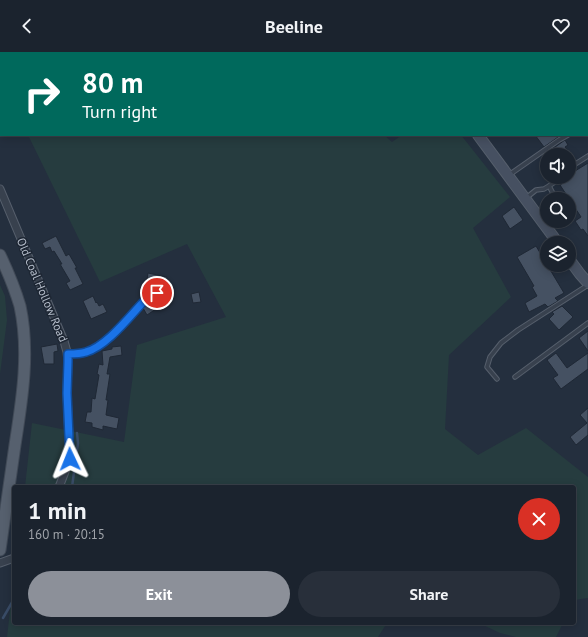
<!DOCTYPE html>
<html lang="en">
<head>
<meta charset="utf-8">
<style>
  :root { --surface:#1b232e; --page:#282f3a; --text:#f1f3f6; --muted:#a0a4aa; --line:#39404a; --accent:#8c9099 }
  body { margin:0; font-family:"PT Sans",sans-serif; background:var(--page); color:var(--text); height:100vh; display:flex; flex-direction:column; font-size:15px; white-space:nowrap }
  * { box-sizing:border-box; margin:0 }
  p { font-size:13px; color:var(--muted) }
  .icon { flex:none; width:22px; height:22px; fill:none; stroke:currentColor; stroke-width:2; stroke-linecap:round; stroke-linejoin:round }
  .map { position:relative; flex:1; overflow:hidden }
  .side { position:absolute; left:12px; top:433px; width:564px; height:140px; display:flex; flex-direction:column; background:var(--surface); border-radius:4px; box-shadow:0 2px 10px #0003,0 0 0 1px var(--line) }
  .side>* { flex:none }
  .hud { position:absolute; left:0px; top:0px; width:588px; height:84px; box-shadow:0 2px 10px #0003,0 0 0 1px var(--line); background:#00695c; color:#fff; overflow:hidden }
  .buttons { position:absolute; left:540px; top:96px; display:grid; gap:8px }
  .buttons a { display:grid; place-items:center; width:36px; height:36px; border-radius:50%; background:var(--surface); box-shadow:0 2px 10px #0003,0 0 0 1px var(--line); font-size:20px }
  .pin { position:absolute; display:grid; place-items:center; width:34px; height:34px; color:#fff; margin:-17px; border:2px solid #fff; border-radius:50%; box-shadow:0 1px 4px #0007 }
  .me { position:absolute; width:44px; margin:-22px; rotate:358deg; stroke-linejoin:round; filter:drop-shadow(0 0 3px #0008) }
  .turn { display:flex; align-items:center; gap:14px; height:84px; padding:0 16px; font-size:18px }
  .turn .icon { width:52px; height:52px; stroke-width:2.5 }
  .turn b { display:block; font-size:28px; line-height:34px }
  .round { display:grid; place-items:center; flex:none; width:42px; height:42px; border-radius:21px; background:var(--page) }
  .overview { display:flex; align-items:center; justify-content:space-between; height:68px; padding:0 16px }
  h1 { font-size:24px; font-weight:700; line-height:30px }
  .primary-button { display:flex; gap:8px; margin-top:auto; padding:8px 16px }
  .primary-button a { flex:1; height:46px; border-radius:24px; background:var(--accent); color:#fff; font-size:16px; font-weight:700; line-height:46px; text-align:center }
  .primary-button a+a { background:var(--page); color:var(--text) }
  header { display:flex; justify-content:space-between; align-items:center; height:52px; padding:0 16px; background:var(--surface); font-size:18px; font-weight:700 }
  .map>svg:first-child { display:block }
  .green { fill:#263c3f }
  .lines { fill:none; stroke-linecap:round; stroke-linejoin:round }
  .stream { stroke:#394c67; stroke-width:2.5 }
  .building { fill:#455162; stroke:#1f2835 }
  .service-casing { stroke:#565f6c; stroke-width:5.5 }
  .minor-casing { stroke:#565f6c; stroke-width:9 }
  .secondary-casing { stroke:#565f6c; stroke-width:12 }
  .primary-casing { stroke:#414a57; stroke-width:13 }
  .service { stroke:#38414e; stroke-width:3.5 }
  .minor { stroke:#38414e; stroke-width:7 }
  .secondary { stroke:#465061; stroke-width:10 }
  .primary { stroke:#56606e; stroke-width:11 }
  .route-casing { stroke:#114b97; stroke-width:10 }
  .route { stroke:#1a73e8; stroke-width:7 }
  .labels { text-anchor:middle; stroke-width:3; stroke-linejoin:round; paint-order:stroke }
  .street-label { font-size:12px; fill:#b4bcc9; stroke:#1d2633 }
</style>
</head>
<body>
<header><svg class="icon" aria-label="back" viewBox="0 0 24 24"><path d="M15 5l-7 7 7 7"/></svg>Beeline<svg class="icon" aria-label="heart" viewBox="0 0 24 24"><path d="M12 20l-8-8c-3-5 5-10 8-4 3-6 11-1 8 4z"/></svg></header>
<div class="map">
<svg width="588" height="585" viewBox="0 0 588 585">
  <rect width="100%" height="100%" fill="#242f3e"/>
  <path class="green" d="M22 0H296L297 1H22Z
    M28 83H384L392 90 402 83H461L510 145 473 176 511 245 449 303 445 377 478 403 526 376 588 425V546L574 548V435H25L32 371 124 390 137 293 226 265 187 192 100 230Z
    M0 233 5 244 7 268 0 322Z
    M14 525V571H387L378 585H7Z
    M479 571H563L556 585H516L500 581Z"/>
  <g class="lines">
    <path class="stream" d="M72 435 78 391 77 381
      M3 566 14 547"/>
  </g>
  <path class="building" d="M535 83H561L544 95Z
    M565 88 568 93 565 95 571 103H550L548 100Z
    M588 111V184L583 177 581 178 575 169 581 165 560 133 565 130 562 125H569V120L574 117 575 119Z
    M514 155 523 168 510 177 502 164Z
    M56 184 66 204 69 202 77 216H75L83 232 70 238 66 231 70 229 60 212H62L54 199 52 200 50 195 45 197 42 191Z
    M536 194 564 241 555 246 558 249 548 255 545 252 529 260 525 251 537 244 532 235 534 234 517 205Z
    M148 221 167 225 165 233 153 231V229L147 228Z
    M199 240 201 250 193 251 191 242Z
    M93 244 96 251 97 250 99 254 103 252 107 260 91 267 83 249Z
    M155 247 159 255 147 263 143 256 145 254V253Z
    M562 254 573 265 559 278 549 267 554 262 552 260Z
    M588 279V299L579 286Z
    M57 292 58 299 54 300V312H44L41 295Z
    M121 294 122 303 110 305 107 322H110L106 348H108L106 363 119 366 117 377 103 374V378L92 375V371L85 370 87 360H91L92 346 95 347 99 323 97 322 99 312 103 313 102 299 112 297V295Z
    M556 301 567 316 588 301V317L561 337 553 326 558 323 547 308Z
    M588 356V383L576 393 570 385 587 371 580 363Z"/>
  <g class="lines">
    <g class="service-casing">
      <path id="service" d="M587 72 588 71
        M569 116 588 104
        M509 123 559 88 568 83
        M549 134 556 129 559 125
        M526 146 536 138 544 137 549 134 556 147
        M541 166 547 162
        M68 302C74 302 80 302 86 300 106 295 123 271 137 257 141 252 146 245 152 242 157 240 163 242 167 242
        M515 325 588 271
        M497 327 487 315 490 305 501 291 518 278 588 233"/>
    </g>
    <g class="minor-casing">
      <path id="minor" d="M503 1 505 0
        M0 137 64 289 67 300 68 310 67 341 70 407 59 435
        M0 511 14 506"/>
    </g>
    <g class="secondary-casing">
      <path id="secondary" d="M415 0 416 1
        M478 83 558 191
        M569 207 580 222 588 231"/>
    </g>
    <g class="primary-casing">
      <path id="primary" d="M0 203C8 220 15 237 20 254 30 300 22 348 15 393 10 428 5 463 0 498"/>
    </g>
    <use href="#service" class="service"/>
    <use href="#minor" class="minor"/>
    <use href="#secondary" class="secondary"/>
    <use href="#primary" class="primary"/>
  </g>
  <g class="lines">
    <g class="route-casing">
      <path id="route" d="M70 407 67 341 68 310V302C74 302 80 302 86 300 108 294 132 261 148 245L154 241H157"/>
    </g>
    <use href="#route" class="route"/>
  </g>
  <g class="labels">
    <g class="street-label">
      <text transform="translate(42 238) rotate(67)" y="4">Old Coal Hollow Road</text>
    </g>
  </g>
</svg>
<div class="buttons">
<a><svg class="icon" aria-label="sound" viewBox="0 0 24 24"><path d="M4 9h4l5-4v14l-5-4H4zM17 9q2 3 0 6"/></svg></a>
<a><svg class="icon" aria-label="search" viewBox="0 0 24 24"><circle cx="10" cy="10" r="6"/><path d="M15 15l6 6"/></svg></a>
<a><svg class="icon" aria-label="layers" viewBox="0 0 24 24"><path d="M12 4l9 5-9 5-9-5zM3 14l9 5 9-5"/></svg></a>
</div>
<div class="pin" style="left:157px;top:241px;background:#d93025"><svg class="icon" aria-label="arrive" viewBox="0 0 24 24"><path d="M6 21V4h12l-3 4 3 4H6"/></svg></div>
<svg class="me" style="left:70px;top:407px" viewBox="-20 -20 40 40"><path d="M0-17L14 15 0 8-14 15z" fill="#1a73e8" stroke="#fff" stroke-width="4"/></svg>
<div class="hud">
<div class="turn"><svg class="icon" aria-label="right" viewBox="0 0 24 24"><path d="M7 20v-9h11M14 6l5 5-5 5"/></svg><div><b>80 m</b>Turn right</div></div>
</div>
<section class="side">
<div class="overview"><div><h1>1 min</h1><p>160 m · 20:15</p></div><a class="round" style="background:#d93025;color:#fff"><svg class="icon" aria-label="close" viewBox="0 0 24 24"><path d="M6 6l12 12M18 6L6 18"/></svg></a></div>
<div class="primary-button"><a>Exit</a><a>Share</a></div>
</section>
</div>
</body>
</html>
